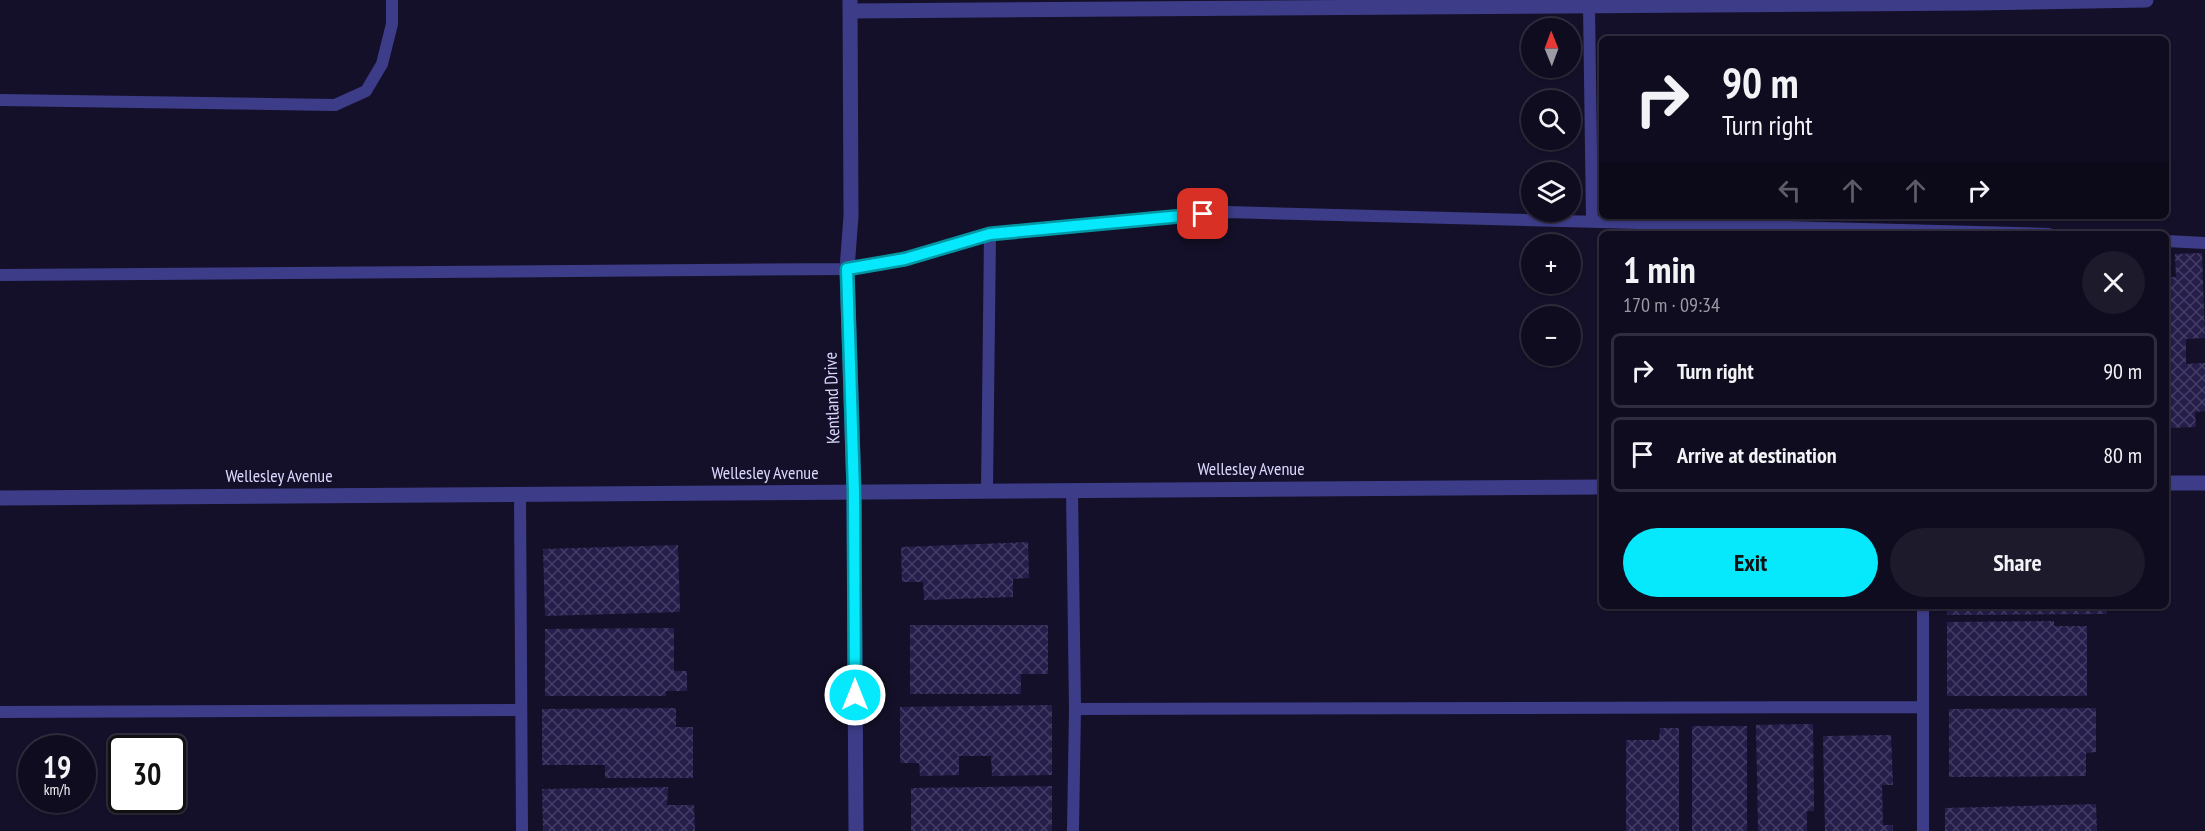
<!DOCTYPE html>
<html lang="en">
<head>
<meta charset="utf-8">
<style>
  :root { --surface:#0f0c1f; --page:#1d1a2c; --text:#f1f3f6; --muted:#9b9ba4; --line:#2f2c3d; --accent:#06e9fd }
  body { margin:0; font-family:"PT Sans Narrow",sans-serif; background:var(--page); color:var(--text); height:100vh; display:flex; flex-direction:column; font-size:22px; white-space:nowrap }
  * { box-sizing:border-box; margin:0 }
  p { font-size:20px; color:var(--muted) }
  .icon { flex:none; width:33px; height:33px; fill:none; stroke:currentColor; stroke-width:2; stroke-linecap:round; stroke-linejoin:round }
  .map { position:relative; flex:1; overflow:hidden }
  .details { position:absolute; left:1599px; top:231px; width:570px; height:378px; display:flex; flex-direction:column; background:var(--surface); border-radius:9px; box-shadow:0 2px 4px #0004,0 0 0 2px var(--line) }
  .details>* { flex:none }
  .hud { position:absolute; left:1599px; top:36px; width:570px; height:183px; border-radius:9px; box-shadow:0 2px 4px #0004,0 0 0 2px var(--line); background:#0f0c1f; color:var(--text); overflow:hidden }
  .needle { width:39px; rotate:359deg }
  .tools { position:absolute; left:1521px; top:18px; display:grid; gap:12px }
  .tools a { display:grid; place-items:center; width:60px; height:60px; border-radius:50%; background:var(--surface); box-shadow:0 2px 4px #0004,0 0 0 2px var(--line); font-size:30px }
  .speed { position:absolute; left:18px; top:735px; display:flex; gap:12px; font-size:30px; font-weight:700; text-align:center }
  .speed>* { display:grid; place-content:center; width:78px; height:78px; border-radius:50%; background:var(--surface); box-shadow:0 2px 4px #0004,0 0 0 2px var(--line); line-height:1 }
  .speed small { font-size:15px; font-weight:400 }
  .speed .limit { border:3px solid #111; border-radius:9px; background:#fff; color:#111 }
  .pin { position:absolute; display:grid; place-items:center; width:51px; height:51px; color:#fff; margin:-26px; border-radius:12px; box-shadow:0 3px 9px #0006 }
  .me { position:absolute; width:66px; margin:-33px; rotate:0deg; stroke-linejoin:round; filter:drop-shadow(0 0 4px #0008) }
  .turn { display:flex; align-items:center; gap:21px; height:126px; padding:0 24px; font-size:27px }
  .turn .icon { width:78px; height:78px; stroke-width:2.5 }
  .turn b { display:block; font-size:42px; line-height:51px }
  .lanes { display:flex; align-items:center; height:57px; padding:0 24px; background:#0003; justify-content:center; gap:30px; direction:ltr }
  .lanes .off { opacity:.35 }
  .round { display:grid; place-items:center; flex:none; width:63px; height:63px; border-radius:32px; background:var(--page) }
  .overview { display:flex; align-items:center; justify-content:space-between; height:102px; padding:0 24px }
  h1 { font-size:36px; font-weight:700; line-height:45px }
  .cta { display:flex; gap:12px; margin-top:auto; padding:12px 24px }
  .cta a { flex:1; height:69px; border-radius:36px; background:var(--accent); color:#111; font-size:24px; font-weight:700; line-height:69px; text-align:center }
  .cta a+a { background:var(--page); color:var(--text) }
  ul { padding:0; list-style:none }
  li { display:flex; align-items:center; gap:18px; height:75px; margin:0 12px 9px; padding:0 12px; border:3px solid var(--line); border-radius:9px }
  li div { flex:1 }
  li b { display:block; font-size:22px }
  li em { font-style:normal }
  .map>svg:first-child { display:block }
  .building { fill:url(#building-cross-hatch) }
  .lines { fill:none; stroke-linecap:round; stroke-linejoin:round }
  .lane { stroke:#3d3c88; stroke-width:12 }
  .street { stroke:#3d3c88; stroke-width:15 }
  .route-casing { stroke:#0497a4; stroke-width:15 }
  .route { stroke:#06e9fd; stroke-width:10 }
  .labels { text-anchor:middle; stroke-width:4.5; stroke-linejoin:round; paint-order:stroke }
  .street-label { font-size:18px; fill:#dcd9ff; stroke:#141029 }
</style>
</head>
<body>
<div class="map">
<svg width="2205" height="831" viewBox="0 0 2205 831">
  <defs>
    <pattern id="building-cross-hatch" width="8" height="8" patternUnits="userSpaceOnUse" patternTransform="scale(1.5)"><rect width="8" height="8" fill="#251d4a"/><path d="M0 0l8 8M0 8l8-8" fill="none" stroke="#443d65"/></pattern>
  </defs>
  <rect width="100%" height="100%" fill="#141029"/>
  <path class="building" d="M2202 253 2205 338 2186 339V364L2205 363V411L2195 412 2196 427 2166 428V277H2176L2175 254Z
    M1028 542 1029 578 1013 579V597L924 600 923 582H902L901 547Z
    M678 545 680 612 545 616 543 549Z
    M1947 606H2107V614L1947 615Z
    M2054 621V626H2087V696H1947V622Z
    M910 625H1048V674H1021V694H910Z
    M674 628V671H687V691H666V696H545V629Z
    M1052 705V775L992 776 991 756H959V775L920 776 919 763H900V707Z
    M676 708V727H693V778H605V765H542V709Z
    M2096 708V752L2086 753V776L1949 777V709Z
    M1813 724 1814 811H1807V831H1758L1756 725Z
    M1692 726H1747V831H1692Z
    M1660 728H1679V831H1626V740H1659Z
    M1891 735 1893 785H1882L1883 825H1893V831H1825L1823 736Z
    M1052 786V831H911V788Z
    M668 787 667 805H694L695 831H543L542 789Z
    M2096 804 2097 831H1945V808Z"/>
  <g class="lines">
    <path class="lane" d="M1589 6 1592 221
      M0 100 335 105 366 91 382 64 392 24V0
      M2166 241 2205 243
      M0 275 847 269 905 259 990 234 1227 212 2049 234
      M1072 490 1075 709 1073 831
      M987 491 990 234
      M520 494 522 831
      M1075 709 1923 707
      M0 712 521 710
      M1923 831V606"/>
    <path class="street" d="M850 0 851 216 847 269 854 492 856 831
      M850 11 1975 3 2146 0
      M2166 483H2205
      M0 498 1602 487"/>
  </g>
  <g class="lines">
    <g class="route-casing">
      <path id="route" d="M855 695 854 492 847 269 905 259 990 234 1203 214"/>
    </g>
    <use href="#route" class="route"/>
  </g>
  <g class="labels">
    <g class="street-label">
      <text transform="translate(832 398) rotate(-92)" y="6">Kentland Drive</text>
      <text x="1251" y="475">Wellesley Avenue</text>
      <text x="765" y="479">Wellesley Avenue</text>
      <text x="279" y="482">Wellesley Avenue</text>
    </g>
  </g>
</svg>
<div class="tools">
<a><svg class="needle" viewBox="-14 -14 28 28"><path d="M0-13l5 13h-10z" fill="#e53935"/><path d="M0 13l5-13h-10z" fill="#9b9ba4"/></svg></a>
<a><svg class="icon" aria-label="search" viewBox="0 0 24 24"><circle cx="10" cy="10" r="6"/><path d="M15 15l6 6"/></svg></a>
<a><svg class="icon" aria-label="layers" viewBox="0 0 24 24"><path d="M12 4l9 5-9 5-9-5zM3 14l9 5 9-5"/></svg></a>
<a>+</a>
<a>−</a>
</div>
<div class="speed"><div>19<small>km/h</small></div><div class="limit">30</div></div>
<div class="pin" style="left:1203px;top:214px;background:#d93025"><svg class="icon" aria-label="arrive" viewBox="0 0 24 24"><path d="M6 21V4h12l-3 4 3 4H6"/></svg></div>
<svg class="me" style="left:855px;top:695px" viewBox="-20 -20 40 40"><circle r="17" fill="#06e9fd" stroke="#fff" stroke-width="3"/><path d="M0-11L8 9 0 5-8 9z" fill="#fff"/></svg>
<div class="hud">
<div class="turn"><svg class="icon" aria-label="right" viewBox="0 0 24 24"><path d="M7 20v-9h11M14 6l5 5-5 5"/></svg><div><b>90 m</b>Turn right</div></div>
<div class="lanes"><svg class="icon off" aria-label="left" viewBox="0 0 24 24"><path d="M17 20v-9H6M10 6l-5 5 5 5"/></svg><svg class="icon off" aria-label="ahead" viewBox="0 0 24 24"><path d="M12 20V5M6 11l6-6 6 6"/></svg><svg class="icon off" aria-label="ahead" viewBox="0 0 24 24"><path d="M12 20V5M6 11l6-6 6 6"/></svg><svg class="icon" aria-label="right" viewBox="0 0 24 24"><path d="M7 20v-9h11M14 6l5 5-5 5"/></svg></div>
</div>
<section class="details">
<div class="overview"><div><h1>1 min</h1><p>170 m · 09:34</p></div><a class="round"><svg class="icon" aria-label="close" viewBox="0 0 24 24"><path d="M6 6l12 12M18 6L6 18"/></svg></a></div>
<ul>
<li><svg class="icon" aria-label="right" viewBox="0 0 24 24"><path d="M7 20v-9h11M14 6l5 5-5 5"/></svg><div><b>Turn right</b></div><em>90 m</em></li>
<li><svg class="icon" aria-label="arrive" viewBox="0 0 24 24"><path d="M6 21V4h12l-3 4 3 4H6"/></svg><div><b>Arrive at destination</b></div><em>80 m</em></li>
</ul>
<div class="cta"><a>Exit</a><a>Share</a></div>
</section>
</div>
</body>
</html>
